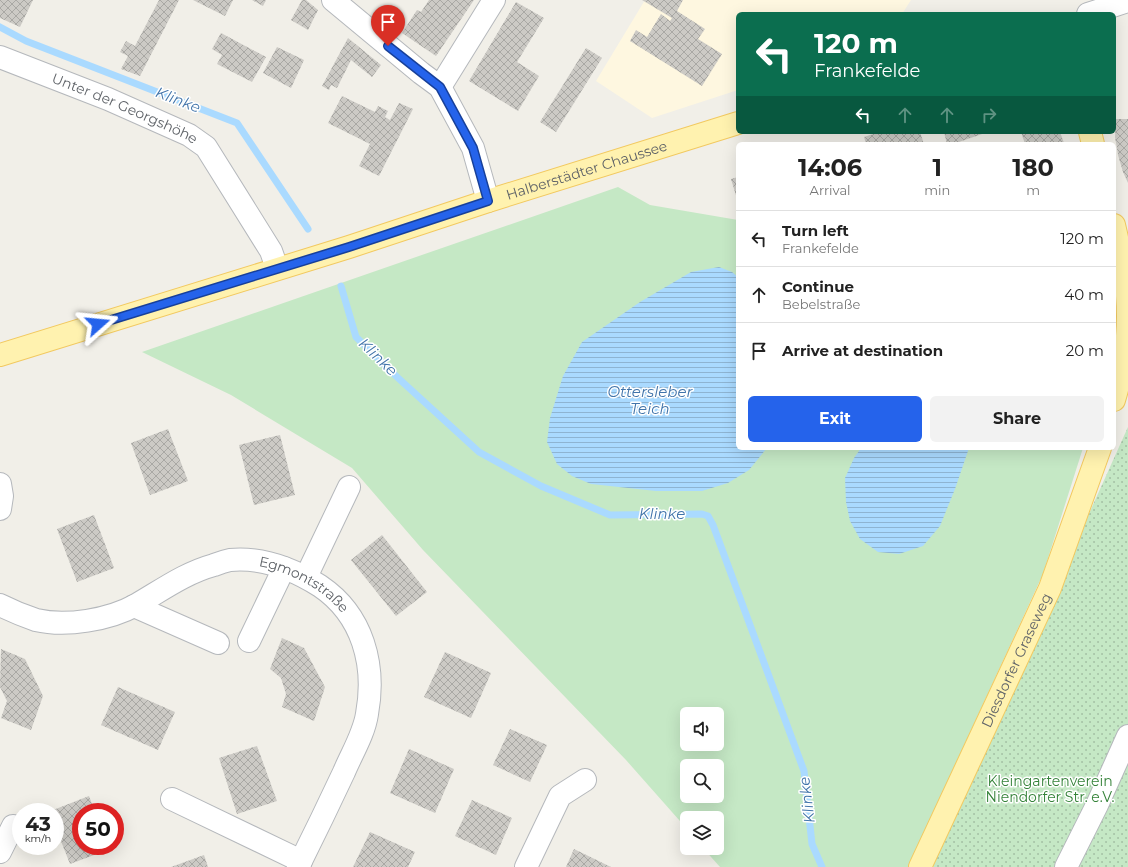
<!DOCTYPE html>
<html lang="en">
<head>
<meta charset="utf-8">
<style>
  :root { --surface:#fff; --page:#f2f2f2; --text:#222; --muted:#767676; --line:#e0e0e0; --accent:#2563eb }
  body { margin:0; font-family:Montserrat,sans-serif; background:var(--page); color:var(--text); height:100vh; display:flex; flex-direction:column; font-size:15px; white-space:nowrap }
  * { box-sizing:border-box; margin:0 }
  p { font-size:13px; color:var(--muted) }
  .icon { flex:none; width:22px; height:22px; fill:none; stroke:currentColor; stroke-width:2; stroke-linecap:round; stroke-linejoin:round }
  .map { position:relative; flex:1; overflow:hidden }
  .sheet { position:absolute; left:736px; top:142px; width:380px; height:308px; display:flex; flex-direction:column; background:var(--surface); border-radius:6px; box-shadow:0 4px 16px #0002 }
  .sheet>* { flex:none }
  .guide { position:absolute; left:736px; top:12px; width:380px; height:122px; border-radius:6px; box-shadow:0 4px 16px #0002; background:#0b6e4f; color:#fff; overflow:hidden }
  .controls { position:absolute; left:680px; top:707px; display:grid; gap:8px }
  .controls a { display:grid; place-items:center; width:44px; height:44px; border-radius:6px; background:var(--surface); box-shadow:0 4px 16px #0002; font-size:20px }
  .speed { position:absolute; left:12px; top:803px; display:flex; gap:8px; font-size:20px; font-weight:700; text-align:center }
  .speed>* { display:grid; place-content:center; width:52px; height:52px; border-radius:50%; background:var(--surface); box-shadow:0 4px 16px #0002; line-height:1 }
  .speed small { font-size:10px; font-weight:400 }
  .speed .limit { border:6px solid #d22; background:#fff; color:#111 }
  .pin { position:absolute; display:grid; place-items:center; width:34px; height:34px; color:#fff; margin:-41px -17px; border-radius:50% 50% 50% 0; rotate:-45deg; box-shadow:0 0 4px #0007 }
  .pin .icon { rotate:45deg }
  .me { position:absolute; width:44px; margin:-22px; rotate:72deg; stroke-linejoin:round; filter:drop-shadow(0 0 3px #0008) }
  .turn { display:flex; align-items:center; gap:14px; height:84px; padding:0 12px; font-size:18px }
  .turn .icon { width:52px; height:52px; stroke-width:2.5 }
  .turn b { display:block; font-size:28px; line-height:34px }
  .lanes { display:flex; align-items:center; height:38px; padding:0 12px; background:#0003; justify-content:center; gap:20px; direction:ltr }
  .lanes .off { opacity:.35 }
  .eta { display:flex; justify-content:space-evenly; align-items:center; height:68px; text-align:center }
  .eta b { font-size:24px; font-weight:700; line-height:28px }
  .cta { display:flex; gap:8px; margin-top:auto; padding:8px 12px }
  .cta a { flex:1; height:46px; border-radius:6px; background:var(--accent); color:#fff; font-size:16px; font-weight:700; line-height:46px; text-align:center }
  .cta a+a { background:var(--page); color:var(--text) }
  ul { padding:0; list-style:none }
  li { display:flex; align-items:center; gap:12px; height:56px; padding:0 12px; border-top:1px solid var(--line) }
  li div { flex:1 }
  li b { display:block; font-size:15px }
  li em { font-style:normal }
  .map>svg:first-child { display:block }
  .commercial { fill:#fef7e0 }
  .park { fill:#c5e8c5; fill-rule:evenodd }
  .garden { fill:url(#garden-dots) }
  .water { fill:url(#water-rules) }
  .lines { fill:none; stroke-linecap:round; stroke-linejoin:round }
  .stream { stroke:#aadaff; stroke-width:7 }
  .building { fill:url(#building-cross-hatch) }
  .minor-casing { stroke:#b5b8bc; stroke-width:24 }
  .major-casing { stroke:#f2c960; stroke-width:24 }
  .minor { stroke:#fff; stroke-width:22 }
  .major { stroke:#fff2af; stroke-width:22 }
  .route-casing { stroke:#184099; stroke-width:10 }
  .route { stroke:#2563eb; stroke-width:7 }
  .labels { text-anchor:middle; stroke-width:3; stroke-linejoin:round; paint-order:stroke }
  .street-label { font-size:14px; fill:#5f6368; stroke:#fff }
  .park-label { font-size:14px; fill:#348238; stroke:#fff }
  .water-label { font-size:15px; font-style:italic; fill:#4174aa; stroke:#fff }
</style>
</head>
<body>
<div class="map">
<svg width="1128" height="867" viewBox="0 0 1128 867">
  <defs>
    <pattern id="garden-dots" width="8" height="8" patternUnits="userSpaceOnUse"><rect width="8" height="8" fill="#c5e8c5"/><path d="M2 2h.1M6 6h.1" fill="none" stroke="#a3c0a4" stroke-width="1.8" stroke-linecap="round"/></pattern>
    <pattern id="water-rules" width="6" height="5" patternUnits="userSpaceOnUse"><rect width="6" height="5" fill="#aadaff"/><path d="M0 2.5h6" fill="none" stroke="#8eb4d2"/></pattern>
    <pattern id="building-cross-hatch" width="8" height="8" patternUnits="userSpaceOnUse"><rect width="8" height="8" fill="#cccac5"/><path d="M0 0l8 8M0 8l8-8" fill="none" stroke="#a9a8a4"/></pattern>
  </defs>
  <rect width="100%" height="100%" fill="#f1efe8"/>
  <path class="commercial" d="M645 0H911L902 14H738V90L652 118 596 81Z"/>
  <path class="park" d="M618 187 650 205 738 220V448H1083L1043 574 908 867H720L703 848H717V818H687V829L626 760 423 550 352 468 231 395 142 352ZM687 714H717V744H687ZM687 766H717V796H687Z"/>
  <path class="garden" d="M1128 427V867H930Z"/>
  <path class="water" d="M719 267 732 272 738 277V448H767L749 470 728 483 702 491H656L591 484 572 476 557 464 547 442 550 418 563 376 582 342 640 302 691 272Z
    M861 448H969L955 489 940 526 923 546 899 554 878 552 860 539 850 521 846 502 845 478 854 458Z"/>
  <g class="lines">
    <path class="stream" d="M0 27 26 41 237 123 308 229
      M341 286 356 337 397 377 479 452 541 486 610 515 702 514 708 516 713 525 804 771 812 844 822 867"/>
  </g>
  <path class="building" d="M0 0H33L20 27 0 18Z
    M159 0H179L140 76 121 69 128 56 120 52 126 41 135 46Z
    M193 0H233L225 16Z
    M252 0H266L263 6Z
    M302 0H306L318 10 308 30 291 20Z
    M429 0H474L436 56 402 33 417 10 421 12Z
    M642 0H683L677 11 705 29 698 39 722 54 702 86 630 41 636 30 647 37 661 14 670 21 672 18Z
    M516 2 544 18 517 62 539 76 518 111 469 81Z
    M221 33 266 57 252 82 217 64 222 55 212 49Z
    M348 38 381 65 372 77 351 60 337 88 331 85 329 90 322 86Z
    M277 47 304 60 291 88 263 73Z
    M586 48 602 58 556 132 540 122Z
    M342 96 375 112 378 106 388 111 385 117 390 120 399 103 413 109 379 176 359 166 370 144 328 123Z
    M1116 119H1128V183L1123 172 1118 155 1115 137Z
    M879 132H920L924 144H866L864 137Z
    M944 132H988L953 144H947Z
    M1021 132H1060L1064 143 1025 144Z
    M738 177V202L731 179Z
    M168 429 188 481 150 495 131 443Z
    M280 435 295 495 254 505 239 445Z
    M94 515 114 568 77 582 57 529Z
    M382 535 427 592 396 616 351 560Z
    M282 638 304 648 325 687 314 721 282 707 286 694 281 678 270 669Z
    M1 649 25 659 43 696 31 730 1 718 7 701 0 687Z
    M445 652 491 673 471 718 424 697Z
    M118 687 175 712 158 750 101 725Z
    M510 729 547 745 530 782 493 765Z
    M257 746 277 801 237 814 219 758Z
    M409 749 454 769 435 813 390 793Z
    M89 796 95 812H81V846H109L110 849 70 864 55 826V812H48Z
    M472 800 512 818 496 855 455 836Z
    M370 832 415 852 408 867H353Z
    M574 849 611 867H566Z
    M204 855 208 867H171Z"/>
  <g class="lines">
    <g class="minor-casing">
      <g id="minor">
        <path d="M333 0 421 73 440 87 473 148 488 201"/>
        <path d="M1088 14 1128 1"/>
        <path id="s1" d="M0 57 108 99 189 135 206 147 271 251 277 268"/>
        <path d="M440 87 494 0"/>
        <path d="M0 484 2 496 0 509"/>
        <path d="M306 577 349 487"/>
        <path id="s2" d="M0 605C12 611 24 616 36 620 66 627 109 620 136 605 162 590 185 573 214 565 219 563 225 561 230 560 262 557 293 569 320 586 363 615 376 665 367 714 364 734 352 753 344 772 329 804 314 835 298 867"/>
        <path d="M134 606 218 643"/>
        <path d="M249 641 284 568"/>
        <path d="M172 799 301 861"/>
        <path d="M0 852 13 826"/>
        <path d="M526 867 560 796 585 780"/>
        <path d="M1066 867 1097 805 1128 736"/>
      </g>
    </g>
    <g class="major-casing">
      <g id="major">
        <path d="M1090 132 1093 144"/>
        <path d="M1114 225C1121 255 1128 285 1128 316 1128 345 1122 373 1114 400"/>
        <path id="s3" d="M0 355 349 247 488 201 738 123"/>
        <path id="s4" d="M920 867 1050 588 1100 448"/>
      </g>
    </g>
    <use href="#minor" class="minor"/>
    <use href="#major" class="major"/>
  </g>
  <g class="lines">
    <g class="route-casing">
      <path id="route" d="M98 324 349 247 488 201 473 148 440 87 388 46"/>
    </g>
    <use href="#route" class="route"/>
  </g>
  <g class="labels">
    <g class="street-label">
      <text dy="5" stroke="none"><textPath href="#s1" startOffset="135">Unter der Georgshöhe</textPath></text>
      <text dy="5" stroke="none"><textPath href="#s3" startOffset="615">Halberstädter Chaussee</textPath></text>
      <text dy="5" stroke="none"><textPath href="#s2" startOffset="327">Egmontstraße</textPath></text>
      <text dy="5" stroke="none"><textPath href="#s4" startOffset="228">Diesdorfer Graseweg</textPath></text>
    </g>
    <g class="park-label">
      <text x="1050" y="786">Kleingartenverein<tspan x="1050" dy="16">Niendorfer Str. e.V.</tspan></text>
    </g>
    <g class="water-label">
      <text transform="translate(178 100) rotate(21)" y="5">Klinke</text>
      <text transform="translate(378 357) rotate(44)" y="5">Klinke</text>
      <text x="650" y="397">Ottersleber<tspan x="650" dy="17">Teich</tspan></text>
      <text x="662" y="519">Klinke</text>
      <text transform="translate(807 800) rotate(-97)" y="5">Klinke</text>
    </g>
  </g>
</svg>
<div class="controls">
<a><svg class="icon" aria-label="sound" viewBox="0 0 24 24"><path d="M4 9h4l5-4v14l-5-4H4zM17 9q2 3 0 6"/></svg></a>
<a><svg class="icon" aria-label="search" viewBox="0 0 24 24"><circle cx="10" cy="10" r="6"/><path d="M15 15l6 6"/></svg></a>
<a><svg class="icon" aria-label="layers" viewBox="0 0 24 24"><path d="M12 4l9 5-9 5-9-5zM3 14l9 5 9-5"/></svg></a>
</div>
<div class="speed"><div>43<small>km/h</small></div><div class="limit">50</div></div>
<div class="pin" style="left:388px;top:46px;background:#d93025"><svg class="icon" aria-label="arrive" viewBox="0 0 24 24"><path d="M6 21V4h12l-3 4 3 4H6"/></svg></div>
<svg class="me" style="left:98px;top:324px" viewBox="-20 -20 40 40"><path d="M0-17L14 15 0 8-14 15z" fill="#2563eb" stroke="#fff" stroke-width="4"/></svg>
<div class="guide">
<div class="turn"><svg class="icon" aria-label="left" viewBox="0 0 24 24"><path d="M17 20v-9H6M10 6l-5 5 5 5"/></svg><div><b>120 m</b>Frankefelde</div></div>
<div class="lanes"><svg class="icon" aria-label="left" viewBox="0 0 24 24"><path d="M17 20v-9H6M10 6l-5 5 5 5"/></svg><svg class="icon off" aria-label="ahead" viewBox="0 0 24 24"><path d="M12 20V5M6 11l6-6 6 6"/></svg><svg class="icon off" aria-label="ahead" viewBox="0 0 24 24"><path d="M12 20V5M6 11l6-6 6 6"/></svg><svg class="icon off" aria-label="right" viewBox="0 0 24 24"><path d="M7 20v-9h11M14 6l5 5-5 5"/></svg></div>
</div>
<section class="sheet">
<div class="eta">
<div><b>14:06</b><p>Arrival</p></div>
<div><b>1</b><p>min</p></div>
<div><b>180</b><p>m</p></div>
</div>
<ul>
<li><svg class="icon" aria-label="left" viewBox="0 0 24 24"><path d="M17 20v-9H6M10 6l-5 5 5 5"/></svg><div><b>Turn left</b><p>Frankefelde</p></div><em>120 m</em></li>
<li><svg class="icon" aria-label="ahead" viewBox="0 0 24 24"><path d="M12 20V5M6 11l6-6 6 6"/></svg><div><b>Continue</b><p>Bebelstraße</p></div><em>40 m</em></li>
<li><svg class="icon" aria-label="arrive" viewBox="0 0 24 24"><path d="M6 21V4h12l-3 4 3 4H6"/></svg><div><b>Arrive at destination</b></div><em>20 m</em></li>
</ul>
<div class="cta"><a>Exit</a><a>Share</a></div>
</section>
</div>
</body>
</html>
